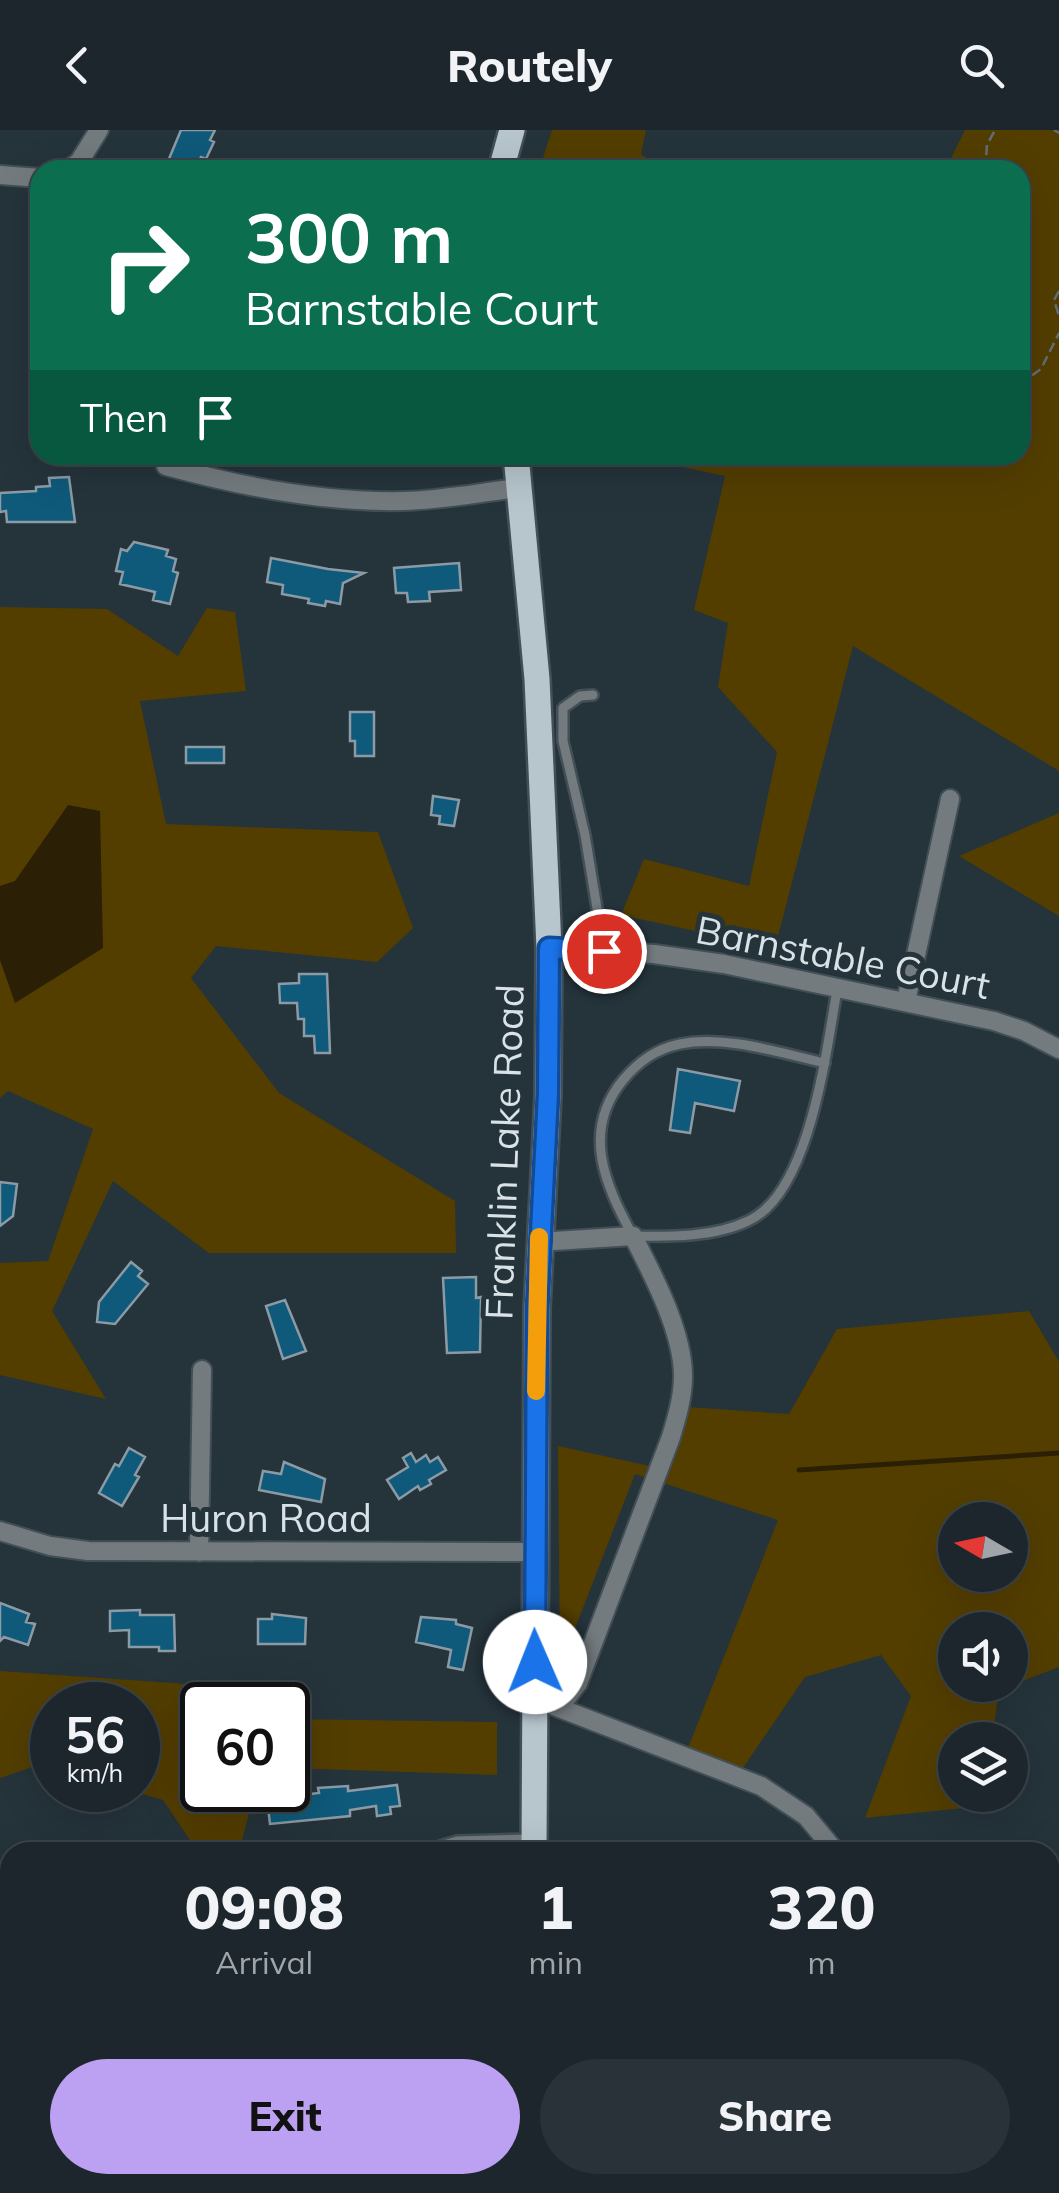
<!DOCTYPE html>
<html lang="en">
<head>
<meta charset="utf-8">
<style>
  :root { --surface:#1c262c; --page:#293238; --text:#f1f3f6; --muted:#a0a5a9; --line:#3a4348; --accent:#bca0f2 }
  body { margin:0; font-family:Mulish,sans-serif; background:var(--page); color:var(--text); height:100vh; display:flex; flex-direction:column; font-size:38px; white-space:nowrap }
  * { box-sizing:border-box; margin:0 }
  p { font-size:32px; color:var(--muted) }
  .icon { flex:none; width:55px; height:55px; fill:none; stroke:currentColor; stroke-width:2; stroke-linecap:round; stroke-linejoin:round }
  .map { position:relative; flex:1; overflow:hidden }
  .sheet { position:absolute; left:0px; top:1712px; width:1060px; height:352px; display:flex; flex-direction:column; background:var(--surface); border-radius:30px 30px 0 0; box-shadow:0 10px 40px #0002,0 0 0 2px var(--line) }
  .sheet>* { flex:none }
  .top-card { position:absolute; left:30px; top:30px; width:1000px; height:305px; border-radius:30px; box-shadow:0 10px 40px #0002,0 0 0 2px var(--line); background:#0b6e4f; color:#fff; overflow:hidden }
  .needle { width:65px; rotate:279deg }
  .controls { position:absolute; left:938px; top:1372px; display:grid; gap:20px }
  .controls a { display:grid; place-items:center; width:90px; height:90px; border-radius:50%; background:var(--surface); box-shadow:0 10px 40px #0002,0 0 0 2px var(--line); font-size:50px }
  .speed { position:absolute; left:30px; top:1552px; display:flex; gap:20px; font-size:50px; font-weight:700; text-align:center }
  .speed>* { display:grid; place-content:center; width:130px; height:130px; border-radius:50%; background:var(--surface); box-shadow:0 10px 40px #0002,0 0 0 2px var(--line); line-height:1 }
  .speed small { font-size:25px; font-weight:400 }
  .speed .limit { border:5px solid #111; border-radius:15px; background:#fff; color:#111 }
  .pin { position:absolute; display:grid; place-items:center; width:85px; height:85px; color:#fff; margin:-42px; border:5px solid #fff; border-radius:50%; box-shadow:0 2px 10px #0007 }
  .me { position:absolute; width:110px; margin:-55px; rotate:359deg; stroke-linejoin:round; filter:drop-shadow(0 0 8px #0008) }
  .turn { display:flex; align-items:center; gap:35px; height:210px; padding:0 50px; font-size:45px }
  .turn .icon { width:130px; height:130px; stroke-width:2.5 }
  .turn b { display:block; font-size:70px; line-height:85px }
  .then { display:flex; align-items:center; height:95px; padding:0 50px; background:#0003; gap:20px; font-size:38px }
  .eta { display:flex; justify-content:space-evenly; align-items:center; height:170px; text-align:center }
  .eta b { font-size:60px; font-weight:800; line-height:70px }
  .primary-button { display:flex; gap:20px; margin-top:auto; padding:20px 50px }
  .primary-button a { flex:1; height:115px; border-radius:60px; background:var(--accent); color:#111; font-size:40px; font-weight:800; line-height:115px; text-align:center }
  .primary-button a+a { background:var(--page); color:var(--text) }
  header { display:flex; justify-content:space-between; align-items:center; height:130px; padding:0 50px; background:var(--surface); font-size:45px; font-weight:800 }
  .map>svg:first-child { display:block }
  .built { fill:#2a3e49 }
  .green { fill:#533e00; fill-rule:evenodd }
  .water { fill:#2b2006 }
  .lines { fill:none; stroke-linecap:round; stroke-linejoin:round }
  .stream { stroke:#2b2006; stroke-width:5 }
  .building { fill:#0f597a; stroke:#8b9aa4; stroke-width:2.5 }
  .service-casing { stroke:#424f57; stroke-width:14 }
  .minor-casing { stroke:#424f57; stroke-width:22 }
  .primary-casing { stroke:#424f57; stroke-width:30 }
  .path { stroke:#626e75; stroke-width:2.5; stroke-dasharray:10 5; stroke-linecap:butt }
  .service { stroke:#747b7f; stroke-width:9 }
  .minor { stroke:#747b7f; stroke-width:18 }
  .primary { stroke:#b7c5cd; stroke-width:25 }
  .route-casing { stroke:#114b97; stroke-width:25 }
  .route { stroke:#1a73e8; stroke-width:18 }
  .slow { stroke:#f59e0b; stroke-width:18 }
  .labels { text-anchor:middle; stroke-width:10; stroke-linejoin:round; paint-order:stroke }
  .street-label { font-size:38px; fill:#d9e2e7; stroke:#25333b }
</style>
</head>
<body>
<header><svg class="icon" aria-label="back" viewBox="0 0 24 24"><path d="M15 5l-7 7 7 7"/></svg>Routely<svg class="icon" aria-label="search" viewBox="0 0 24 24"><circle cx="10" cy="10" r="6"/><path d="M15 15l6 6"/></svg></header>
<div class="map">
<svg width="1059" height="2063" viewBox="0 0 1059 2063">
  <rect width="100%" height="100%" fill="#25333b"/>
  <path class="built" d="M1059 1767V1903L1050 1868V1770Z"/>
  <path class="green" d="M552 0H646L641 24 664 40H539Z
    M965 0H1059V641L853 516 775 818 621 785 644 729 749 756 777 622 718 557 728 493 694 480 725 346 655 331 659 325H1020V40H945Z
    M0 477 107 479 178 526 207 478 235 482 246 561 140 571 166 694 378 702 413 798 377 832 216 816 191 848 279 963 455 1071 456 1123H209L113 1051 52 1181 106 1269 0 1245V1133L48 1131 93 999 8 961 0 968Z
    M1059 683V786L959 726Z
    M1029 1181 1059 1232V1537L999 1560 992 1610H955V1665H984L983 1676 865 1688 911 1566 881 1525 805 1547 734 1651 684 1628 778 1390 635 1344 560 1537 558 1316 668 1340 687 1277 789 1284 837 1199ZM955 1390H1010V1445H955ZM955 1500H1010V1555H955Z
    M0 1541 216 1556 220 1575H202V1660H255L239 1722H198L163 1670 129 1660H138V1575H52V1638L41 1634 0 1648Z
    M288 1589 497 1592V1645L288 1638Z
    M10 1979V2055H204L212 2063H0V1980Z"/>
  <path class="water" d="M68 675 100 681 103 818 15 873 0 830V756L15 751Z"/>
  <g class="lines">
    <path class="stream" d="M799 1340 1059 1323"/>
  </g>
  <path class="building" d="M181 0H215L210 10 214 12 206 29 201 27 194 40H174L166 36Z
    M69 347 75 392H7L6 381 0 382V363L36 361V357L50 356 49 348Z
    M134 412 168 420 166 426 176 429 173 441 178 443 170 474 153 470 155 462 120 454 123 442 116 441 121 419 127 421Z
    M271 428 328 439 364 443 343 453 340 474 326 471 325 476 308 473 309 469 282 464 283 455 267 452Z
    M459 433 461 460 429 462 430 471 408 472 407 463H396L394 438Z
    M350 582H374V626H355V611H350Z
    M186 617H224V633H186Z
    M433 666 459 670 454 696 439 694 440 686 431 685Z
    M299 844H327L330 923H315L314 906H304V889H298L297 873H280L279 854 299 853Z
    M678 939 740 951 734 981 695 973 690 1003 670 1000Z
    M0 1052 17 1054 13 1086 0 1096Z
    M131 1132 142 1141 138 1146 148 1154 115 1194 97 1192 99 1172Z
    M476 1147V1168L481 1167 480 1222 447 1223 443 1148Z
    M285 1170 306 1221 283 1229 266 1176Z
    M129 1318 145 1327 135 1345 139 1347 122 1376 99 1363 115 1334 119 1336Z
    M411 1323 416 1332 426 1325 430 1332 438 1327 446 1340 429 1350 431 1354 420 1360 418 1356 399 1369 387 1350 408 1337 403 1328Z
    M284 1332 325 1349 321 1372 259 1360 263 1341 281 1344Z
    M0 1473 29 1484 26 1492 35 1494 28 1515 4 1507 0 1511Z
    M140 1480V1485H174L175 1521H159V1517H129V1500L110 1501V1481Z
    M272 1484 306 1488 305 1514H258V1489H272Z
    M421 1487 456 1490V1494L472 1498 463 1540 448 1537 451 1520 416 1512Z
    M397 1655 400 1676 390 1677 391 1684 377 1686 376 1676 350 1680V1686L270 1694 267 1669 319 1663 318 1658 348 1656V1661Z"/>
  <g class="lines">
    <g class="service-casing">
      <path id="service" d="M593 565 580 566 563 578V611L585 705 604 821
        M825 933C780 923 726 905 680 914 656 919 639 931 623 950 581 1001 605 1055 633 1106 670 1107 715 1107 748 1091 810 1063 826 922 837 860
        M437 1722 440 1716 457 1711 531 1709
        M250 2055 259 2063
        M263 2063 271 2055"/>
    </g>
    <g class="minor-casing">
      <path id="minor" d="M68 40 79 32 99 0
        M0 45 40 48
        M166 336C243 357 324 373 404 371 442 370 482 362 520 358
        M549 818 654 824 724 834 994 891 1024 901 1059 919
        M906 871 950 669
        M538 1112 633 1106C653 1145 683 1202 683 1246 683 1267 677 1287 671 1307L578 1553 559 1578
        M0 1401 50 1416 88 1421 534 1422
        M199 1422 202 1240
        M536 1569 761 1656 806 1686 836 1722"/>
    </g>
    <g class="primary-casing">
      <path id="primary" d="M501 40 512 0
        M516 325 537 549 549 818 548 965 537 1179 534 1722
        M566 2055 567 2063"/>
    </g>
    <path class="path" d="M1054 0 1059 3
      M985 40 987 15 995 0
      M1059 161 1054 170 1059 186
      M1020 254 1041 239 1059 203"/>
    <use href="#service" class="service"/>
    <use href="#minor" class="minor"/>
    <use href="#primary" class="primary"/>
  </g>
  <g class="lines">
    <g class="route-casing">
      <path id="route" d="M535 1532 537 1180 548 964 549 818 604 821"/>
    </g>
    <use href="#route" class="route"/>
    <path class="slow" d="M536 1261 539 1107"/>
  </g>
  <g class="labels">
    <g class="street-label">
      <text transform="translate(843 828) rotate(11)" y="13">Barnstable Court</text>
      <text transform="translate(505 1022) rotate(-88)" y="13">Franklin Lake Road</text>
      <text x="266" y="1402">Huron Road</text>
    </g>
  </g>
</svg>
<div class="controls">
<a><svg class="needle" viewBox="-14 -14 28 28"><path d="M0-13l5 13h-10z" fill="#e53935"/><path d="M0 13l5-13h-10z" fill="#a0a5a9"/></svg></a>
<a><svg class="icon" aria-label="sound" viewBox="0 0 24 24"><path d="M4 9h4l5-4v14l-5-4H4zM17 9q2 3 0 6"/></svg></a>
<a><svg class="icon" aria-label="layers" viewBox="0 0 24 24"><path d="M12 4l9 5-9 5-9-5zM3 14l9 5 9-5"/></svg></a>
</div>
<div class="speed"><div>56<small>km/h</small></div><div class="limit">60</div></div>
<div class="pin" style="left:604px;top:821px;background:#d93025"><svg class="icon" aria-label="arrive" viewBox="0 0 24 24"><path d="M6 21V4h12l-3 4 3 4H6"/></svg></div>
<svg class="me" style="left:535px;top:1532px" viewBox="-20 -20 40 40"><circle r="19" fill="#fff"/><path d="M0-13L10 11 0 6-10 11z" fill="#1a73e8"/></svg>
<div class="top-card">
<div class="turn"><svg class="icon" aria-label="right" viewBox="0 0 24 24"><path d="M7 20v-9h11M14 6l5 5-5 5"/></svg><div><b>300 m</b>Barnstable Court</div></div>
<div class="then">Then<svg class="icon" aria-label="arrive" viewBox="0 0 24 24"><path d="M6 21V4h12l-3 4 3 4H6"/></svg></div>
</div>
<section class="sheet">
<div class="eta">
<div><b>09:08</b><p>Arrival</p></div>
<div><b>1</b><p>min</p></div>
<div><b>320</b><p>m</p></div>
</div>
<div class="primary-button"><a>Exit</a><a>Share</a></div>
</section>
</div>
</body>
</html>
